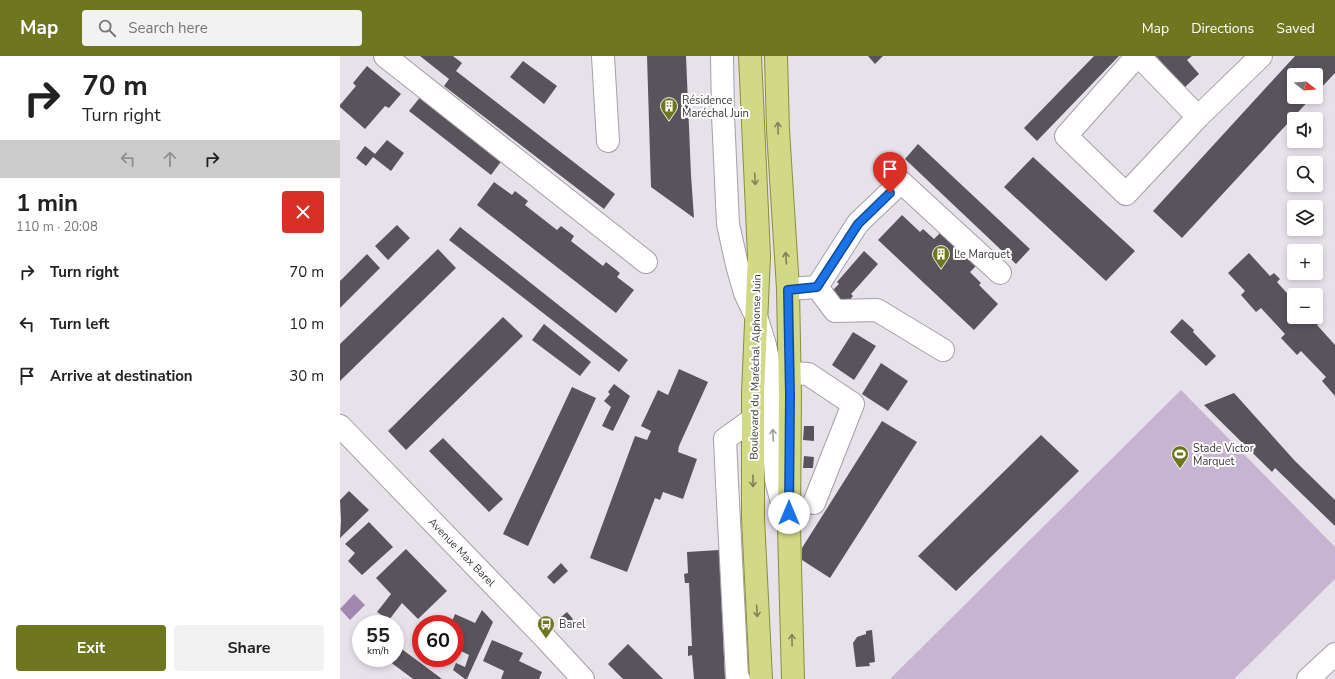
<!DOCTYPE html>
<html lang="en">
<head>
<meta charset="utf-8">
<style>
  :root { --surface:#fff; --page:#f2f2f2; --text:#222; --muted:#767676; --accent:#6f7620 }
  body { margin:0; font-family:"Nunito Sans",sans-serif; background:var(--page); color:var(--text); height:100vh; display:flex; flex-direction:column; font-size:15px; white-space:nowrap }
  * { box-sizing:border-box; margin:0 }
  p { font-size:13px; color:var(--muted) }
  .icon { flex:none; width:22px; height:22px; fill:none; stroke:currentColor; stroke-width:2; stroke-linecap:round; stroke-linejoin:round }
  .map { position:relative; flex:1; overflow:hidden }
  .side { display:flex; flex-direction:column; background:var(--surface); width:340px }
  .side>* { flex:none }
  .guide { background:#fff; color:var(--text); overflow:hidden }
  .needle { width:26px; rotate:107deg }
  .buttons { position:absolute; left:947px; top:12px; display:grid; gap:8px }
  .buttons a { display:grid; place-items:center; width:36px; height:36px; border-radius:4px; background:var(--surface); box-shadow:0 2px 6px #0003; font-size:20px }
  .speed { position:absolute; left:12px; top:559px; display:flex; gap:8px; font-size:20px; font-weight:700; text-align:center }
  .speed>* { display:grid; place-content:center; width:52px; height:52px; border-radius:50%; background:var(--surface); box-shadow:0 2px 6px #0003; line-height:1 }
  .speed small { font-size:10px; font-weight:400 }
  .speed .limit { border:6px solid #d22; background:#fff; color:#111 }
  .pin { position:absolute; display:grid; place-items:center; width:34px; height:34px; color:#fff; margin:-41px -17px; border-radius:50% 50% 50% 0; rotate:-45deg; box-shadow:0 0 4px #0007 }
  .pin .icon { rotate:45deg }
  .me { position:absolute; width:44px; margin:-22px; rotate:0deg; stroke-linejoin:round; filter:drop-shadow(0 0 3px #0008) }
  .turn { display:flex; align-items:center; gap:14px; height:84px; padding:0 16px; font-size:18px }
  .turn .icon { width:52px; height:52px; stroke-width:2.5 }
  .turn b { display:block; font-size:28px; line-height:34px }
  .lanes { display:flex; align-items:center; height:38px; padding:0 16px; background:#0003; justify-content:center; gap:20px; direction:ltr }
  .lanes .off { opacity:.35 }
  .round { display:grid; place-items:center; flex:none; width:42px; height:42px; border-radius:4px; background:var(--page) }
  .overview { display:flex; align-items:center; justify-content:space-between; height:68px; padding:0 16px }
  h1 { font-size:24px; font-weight:700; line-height:30px }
  .button { display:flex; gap:8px; margin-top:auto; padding:8px 16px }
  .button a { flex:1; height:46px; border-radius:4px; background:var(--accent); color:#fff; font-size:16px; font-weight:700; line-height:46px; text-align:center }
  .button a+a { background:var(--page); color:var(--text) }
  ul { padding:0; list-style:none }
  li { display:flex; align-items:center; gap:12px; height:52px; padding:0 16px }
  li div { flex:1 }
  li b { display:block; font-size:15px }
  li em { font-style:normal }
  header { display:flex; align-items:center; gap:24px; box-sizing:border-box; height:56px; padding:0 20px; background:var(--accent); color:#fff }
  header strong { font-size:19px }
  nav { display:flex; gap:22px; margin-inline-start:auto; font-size:14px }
  .search { width:280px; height:36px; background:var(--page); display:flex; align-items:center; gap:10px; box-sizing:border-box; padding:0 14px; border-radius:4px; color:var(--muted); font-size:15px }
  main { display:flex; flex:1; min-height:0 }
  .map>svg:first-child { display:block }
  .green { fill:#c7b3d2 }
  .water { fill:#a287b0 }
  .building { fill:#59545c }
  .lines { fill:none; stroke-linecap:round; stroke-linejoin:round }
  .minor-casing { stroke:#a59fa8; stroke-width:24 }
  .major-casing { stroke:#899039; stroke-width:24 }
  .minor { stroke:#fff; stroke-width:22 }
  .major { stroke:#d1d886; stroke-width:22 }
  .oneway { stroke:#80815e }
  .oneway2 { stroke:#9e9c9e }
  .route-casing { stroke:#114b97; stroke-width:10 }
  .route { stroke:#1a73e8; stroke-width:7 }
  .labels { text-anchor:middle; stroke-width:4; stroke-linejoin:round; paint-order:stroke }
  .poi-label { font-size:11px; fill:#3d3a3e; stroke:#fff; text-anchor:start }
  .street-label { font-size:11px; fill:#3d3a3e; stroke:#fff }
</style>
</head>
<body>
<header>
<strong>Map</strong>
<div class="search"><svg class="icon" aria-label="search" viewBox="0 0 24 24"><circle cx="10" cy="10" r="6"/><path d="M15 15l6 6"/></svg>Search here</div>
<nav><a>Map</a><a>Directions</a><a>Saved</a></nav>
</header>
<main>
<section class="side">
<div class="guide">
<div class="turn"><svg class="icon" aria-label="right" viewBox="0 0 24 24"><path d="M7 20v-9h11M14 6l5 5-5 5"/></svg><div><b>70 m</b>Turn right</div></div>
<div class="lanes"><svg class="icon off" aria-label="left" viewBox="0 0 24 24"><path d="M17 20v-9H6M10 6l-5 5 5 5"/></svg><svg class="icon off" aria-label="ahead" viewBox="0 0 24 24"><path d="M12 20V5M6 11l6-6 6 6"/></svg><svg class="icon" aria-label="right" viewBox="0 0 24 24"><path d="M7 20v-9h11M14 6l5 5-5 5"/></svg></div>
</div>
<div class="overview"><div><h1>1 min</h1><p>110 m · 20:08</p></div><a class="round" style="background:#d93025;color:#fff"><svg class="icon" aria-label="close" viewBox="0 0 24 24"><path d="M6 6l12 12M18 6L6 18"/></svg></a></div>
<ul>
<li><svg class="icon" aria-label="right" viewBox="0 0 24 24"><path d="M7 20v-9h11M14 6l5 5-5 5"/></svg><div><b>Turn right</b></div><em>70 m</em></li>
<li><svg class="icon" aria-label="left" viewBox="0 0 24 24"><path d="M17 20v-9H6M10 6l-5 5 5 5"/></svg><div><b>Turn left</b></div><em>10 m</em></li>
<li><svg class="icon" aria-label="arrive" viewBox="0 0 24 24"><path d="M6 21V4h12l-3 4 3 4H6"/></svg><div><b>Arrive at destination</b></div><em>30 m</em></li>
</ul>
<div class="button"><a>Exit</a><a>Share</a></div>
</section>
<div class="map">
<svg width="995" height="623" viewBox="0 0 995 623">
  <rect width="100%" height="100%" fill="#e7e1ea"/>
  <path class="green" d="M841 334 995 491V523L894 623H550Z"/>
  <path class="water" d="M14 538 25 549 10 564 0 553Z"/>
  <path class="building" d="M80 0H113L122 7 116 15 275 138 264 153 104 30 109 23Z
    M307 0H346L351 119 354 162 311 131Z
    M528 0H543L535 8Z
    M754 0H779L697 85 684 72Z
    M816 0H852L847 4 859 18 844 32Z
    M955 0H995V17L976 37V19H954V41H972L842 182 813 155Z
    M183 5 217 30 204 48 170 21Z
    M27 10 61 38 49 52 45 50 25 73 0 51V49L16 30 13 27Z
    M81 40 163 103 151 119 69 55Z
    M47 84 64 97 51 115 33 101 26 110 16 102 25 90 35 98Z
    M578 88 690 193 676 208 565 103Z
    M693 101 795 195 766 225 664 131Z
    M154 126 172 139 175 135 188 145 185 149 217 174 221 170 234 180 231 185 263 210 266 206 280 217 277 221 294 234 276 257 137 149Z
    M562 159 580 176 583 173 594 183 600 177 636 210 630 216 641 227 639 229 658 248 634 274 538 184Z
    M57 169 70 182 48 204 35 190Z
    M120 171 288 304 279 316 109 184Z
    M98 193 116 212 0 325V288Z
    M524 195 538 208 513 236 511 238 513 240 506 248 491 236 499 228 497 226Z
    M909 197 930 220 934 217 940 223 937 226 954 245V261H969L970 262 975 261 980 267 977 269 995 289V340L982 325 986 321 961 295 957 299 941 282 945 278 921 252 916 256 901 239 905 235 888 217Z
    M27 198 40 212 0 252V225Z
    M163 261 183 280 66 394 48 375Z
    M842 263 854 274 853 276 876 300 866 310 830 276Z
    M204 268 251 306 240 320 192 284Z
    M513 276 536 290 514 324 492 309Z
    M541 307 568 325 548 355 522 338Z
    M339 313 368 326 339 390 338 396 357 403 343 443 323 436 320 444 315 442 287 516 250 502 295 380 307 384 311 375 301 370 318 334 328 339Z
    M274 328 290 340 273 375 262 370 271 351 264 345 270 338 268 336Z
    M232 331 256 342 188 490 163 478Z
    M894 337 955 405 995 444V470L935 412 932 416 864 349Z
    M542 365 577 386 490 522 462 504V492Z
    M464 370H474V385L463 384Z
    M701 379 739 415 616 535 578 500Z
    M103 382 163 443 149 456 89 395Z
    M464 400 474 401 473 412H463Z
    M9 435 29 454 0 482 1 464 0 444Z
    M29 466 53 491 22 519 8 505 15 497 5 488Z
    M66 493 107 535 78 563 62 547 49 564 37 556 51 538 36 522Z
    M379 494 385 623H354L352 599 348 600V590H352L349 527H345L344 518 348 517 347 496Z
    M221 507 228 515 214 528 207 521Z
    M142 554 153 566 127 623H125L113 614 116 607 125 611 129 599 115 592V568H111L115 558 135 567Z
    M227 556 233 563 228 568 221 561Z
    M21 570V584L14 579Z
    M532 574 535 606 529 607 530 610 516 611 513 587 517 581 526 578V575Z
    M152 584 183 597 179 605 202 616 199 623H161L164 615 143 605Z
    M55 588 102 623H73L45 602H55Z
    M288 588 323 623H283L268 608Z"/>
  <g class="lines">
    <g class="minor-casing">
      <path id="minor" d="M45 0 306 206
        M263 0 268 85
        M382 0 383 59 388 168 397 209 405 237 416 260 425 289 430 313 436 424 446 462
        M797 0 726 80 786 138 858 61 921 0
        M799 0 858 61
        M477 231 495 255 537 254 603 294
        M448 233 477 231 518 167 561 126 660 217
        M450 317 468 318 513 348 474 447
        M0 370 206 583 243 623
        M399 623 397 620 387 427 385 383 413 363
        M968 623 995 598"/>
    </g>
    <g class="major-casing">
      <path id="major" d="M410 0 419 200 413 336V462L421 623
        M436 0 438 74 448 233 450 339 449 472 453 623"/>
    </g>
    <use href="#minor" class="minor"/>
    <use href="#major" class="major"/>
  </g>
  <defs><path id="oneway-shaft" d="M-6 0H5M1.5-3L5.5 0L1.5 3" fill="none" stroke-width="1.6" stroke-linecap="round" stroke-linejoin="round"/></defs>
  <g class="oneway">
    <use href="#oneway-shaft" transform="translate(438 72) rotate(-92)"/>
    <use href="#oneway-shaft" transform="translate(415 123) rotate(87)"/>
    <use href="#oneway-shaft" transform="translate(446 202) rotate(-94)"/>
    <use href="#oneway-shaft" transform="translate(413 425) rotate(90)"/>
    <use href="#oneway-shaft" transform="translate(417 555) rotate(87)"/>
    <use href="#oneway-shaft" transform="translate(452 584) rotate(-91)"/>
  </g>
  <use class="oneway2" href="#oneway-shaft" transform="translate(433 379) rotate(-93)"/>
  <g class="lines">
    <g class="route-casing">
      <path id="route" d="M449 457 450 339 448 234 477 231 518 168 550 137"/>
    </g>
    <use href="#route" class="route"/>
  </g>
  <defs>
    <g id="building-pin" transform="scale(0.9)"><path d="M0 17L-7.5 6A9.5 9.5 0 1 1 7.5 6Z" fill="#6f7620" stroke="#fff"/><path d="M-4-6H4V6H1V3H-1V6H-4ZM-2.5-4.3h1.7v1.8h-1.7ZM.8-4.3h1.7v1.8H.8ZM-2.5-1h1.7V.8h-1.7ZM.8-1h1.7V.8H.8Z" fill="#fff"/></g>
    <g id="stadium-pin" transform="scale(0.9)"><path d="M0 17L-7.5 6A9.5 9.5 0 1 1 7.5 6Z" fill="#6f7620" stroke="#fff"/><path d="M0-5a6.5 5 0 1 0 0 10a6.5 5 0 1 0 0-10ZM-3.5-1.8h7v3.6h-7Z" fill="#fff"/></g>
    <g id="bus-pin" transform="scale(0.9)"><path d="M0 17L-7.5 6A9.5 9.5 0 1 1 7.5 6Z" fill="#6f7620" stroke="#fff"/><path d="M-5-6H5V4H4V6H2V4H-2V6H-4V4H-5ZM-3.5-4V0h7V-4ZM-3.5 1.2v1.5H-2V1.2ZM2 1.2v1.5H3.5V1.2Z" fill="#fff"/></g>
  </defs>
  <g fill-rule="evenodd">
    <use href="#building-pin" x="329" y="50"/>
    <use href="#building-pin" x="601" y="198"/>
    <use href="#stadium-pin" x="840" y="398"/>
    <use href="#bus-pin" x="206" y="568"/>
  </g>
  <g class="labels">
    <g class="poi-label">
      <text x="342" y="48">Résidence<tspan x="342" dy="13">Maréchal Juin</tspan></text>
      <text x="614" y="202">Le Marquet</text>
      <text x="853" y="396">Stade Victor<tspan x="853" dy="13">Marquet</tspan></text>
      <text x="219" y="572">Barel</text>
    </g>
    <g class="street-label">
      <text transform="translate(415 311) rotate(-89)" y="4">Boulevard du Maréchal Alphonse Juin</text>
      <text transform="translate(122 496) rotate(46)" y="4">Avenue Max Barel</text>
    </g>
  </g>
</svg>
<div class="buttons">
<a><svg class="needle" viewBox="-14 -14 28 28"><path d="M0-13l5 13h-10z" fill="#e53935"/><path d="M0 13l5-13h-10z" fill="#767676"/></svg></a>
<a><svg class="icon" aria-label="sound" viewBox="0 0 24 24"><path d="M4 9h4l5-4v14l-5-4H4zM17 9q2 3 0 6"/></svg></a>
<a><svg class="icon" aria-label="search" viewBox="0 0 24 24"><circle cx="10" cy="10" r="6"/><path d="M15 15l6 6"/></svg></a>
<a><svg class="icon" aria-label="layers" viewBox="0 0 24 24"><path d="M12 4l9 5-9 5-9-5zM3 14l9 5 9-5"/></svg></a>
<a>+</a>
<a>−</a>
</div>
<div class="speed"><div>55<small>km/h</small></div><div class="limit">60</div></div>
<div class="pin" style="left:550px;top:137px;background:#d93025"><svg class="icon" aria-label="arrive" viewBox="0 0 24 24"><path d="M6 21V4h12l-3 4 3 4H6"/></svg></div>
<svg class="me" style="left:449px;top:457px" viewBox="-20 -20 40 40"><circle r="19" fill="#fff"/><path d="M0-13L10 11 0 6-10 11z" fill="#1a73e8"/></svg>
</div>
</main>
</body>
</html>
